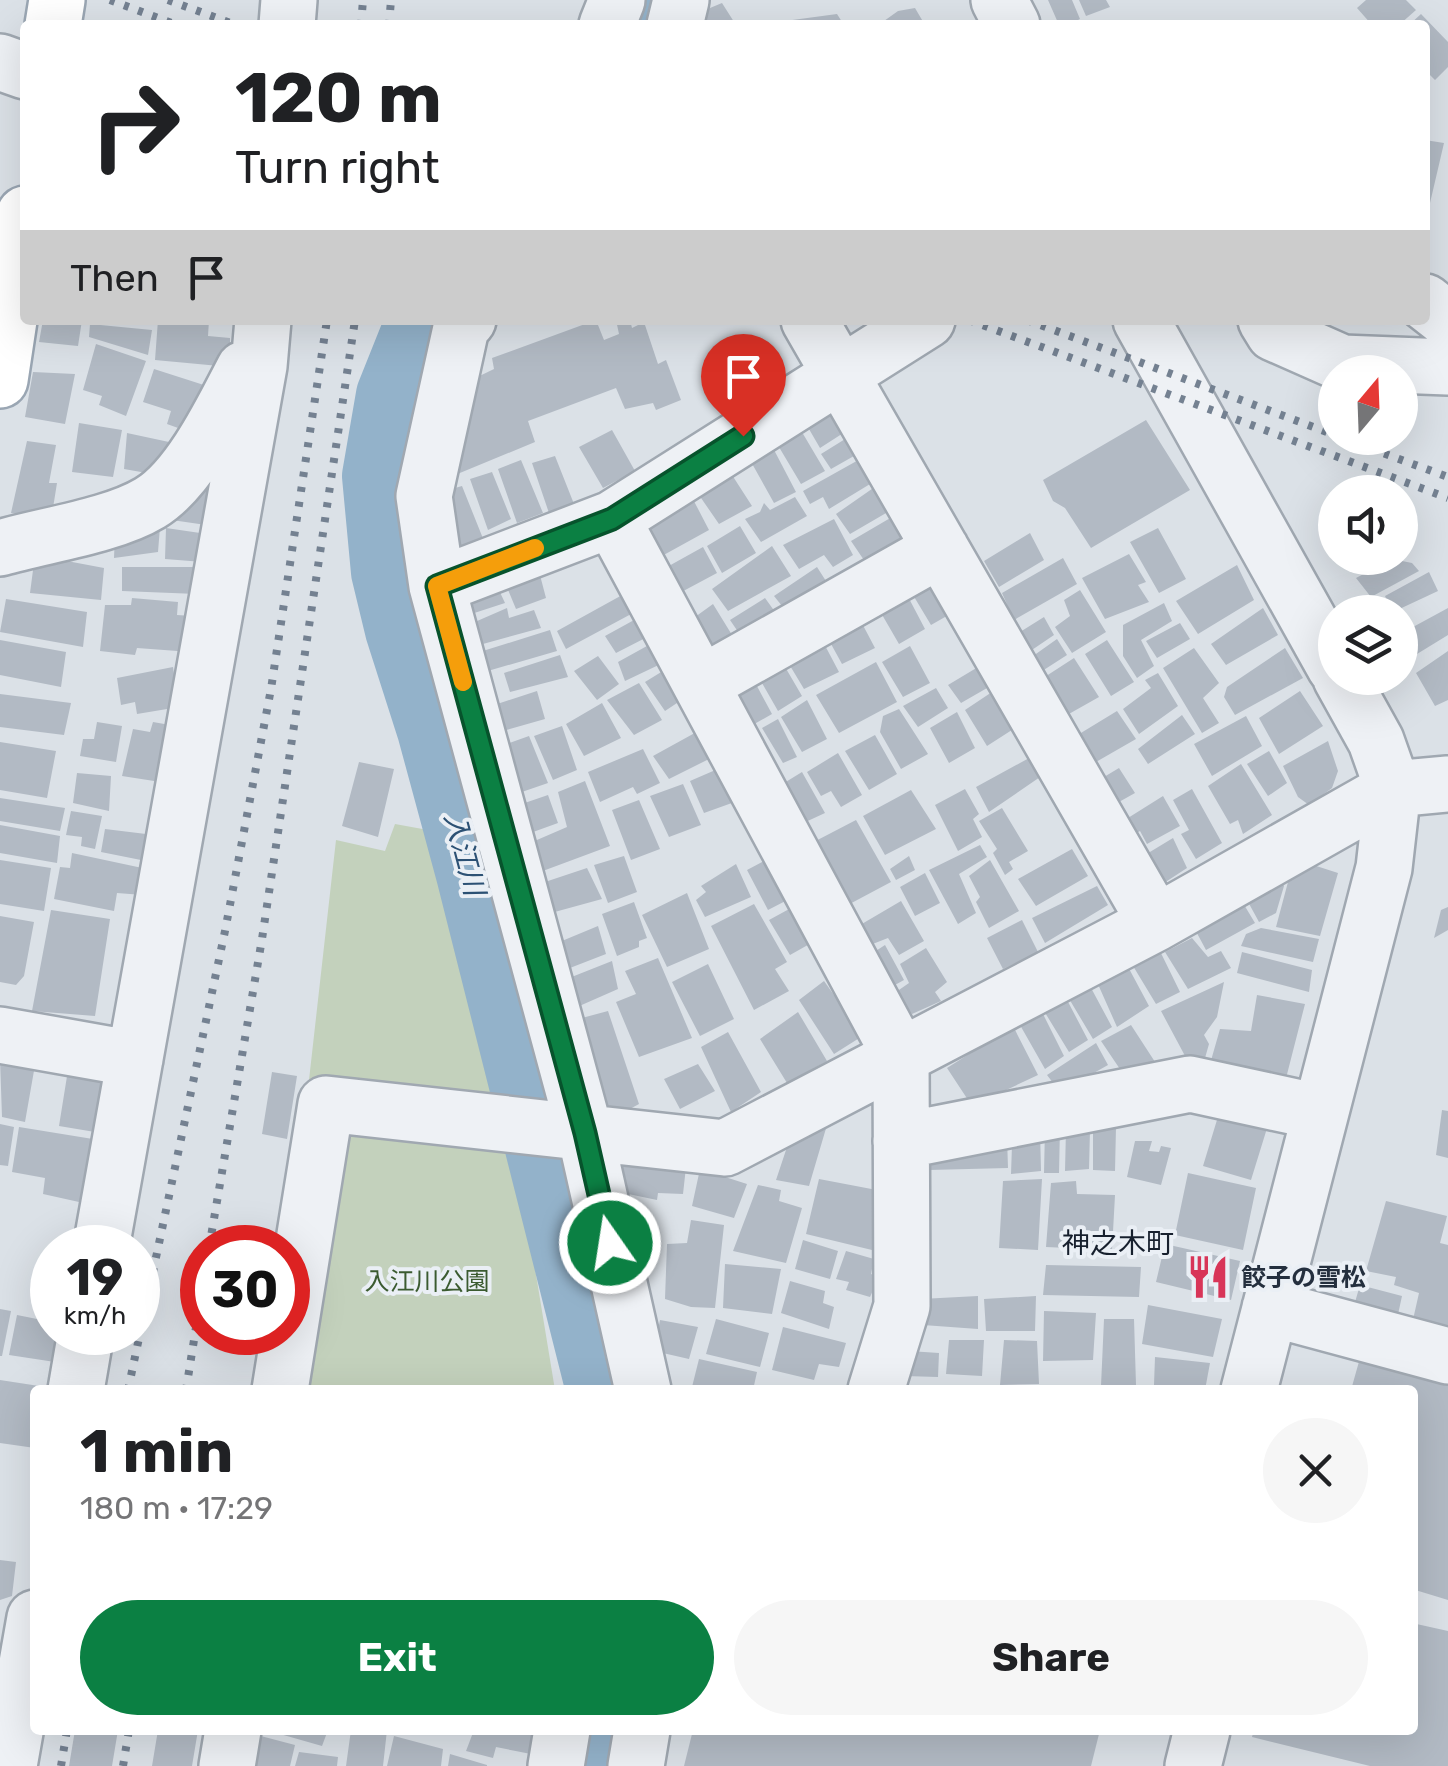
<!DOCTYPE html>
<html lang="en">
<head>
<meta charset="utf-8">
<style>
  :root { --surface:#fff; --page:#f6f6f6; --text:#202124; --muted:#757577; --accent:#0b8043 }
  body { margin:0; font-family:Rubik,"Noto Sans JP",sans-serif; background:var(--page); color:var(--text); height:100vh; display:flex; flex-direction:column; font-size:38px; white-space:nowrap }
  * { box-sizing:border-box; margin:0 }
  p { font-size:32px; color:var(--muted) }
  .icon { flex:none; width:55px; height:55px; fill:none; stroke:currentColor; stroke-width:2; stroke-linecap:round; stroke-linejoin:round }
  .map { position:relative; flex:1; overflow:hidden }
  .details { position:absolute; left:30px; top:1385px; width:1388px; height:350px; display:flex; flex-direction:column; background:var(--surface); border-radius:10px; box-shadow:0 10px 40px #0002 }
  .details>* { flex:none }
  .hud { position:absolute; left:20px; top:20px; width:1410px; height:305px; border-radius:10px; box-shadow:0 10px 40px #0002; background:#fff; color:var(--text); overflow:hidden }
  .needle { width:65px; rotate:19deg }
  .tools { position:absolute; left:1318px; top:355px; display:grid; gap:20px }
  .tools a { display:grid; place-items:center; width:100px; height:100px; border-radius:50%; background:var(--surface); box-shadow:0 10px 40px #0002; font-size:50px }
  .speed { position:absolute; left:30px; top:1225px; display:flex; gap:20px; font-size:50px; font-weight:700; text-align:center }
  .speed>* { display:grid; place-content:center; width:130px; height:130px; border-radius:50%; background:var(--surface); box-shadow:0 10px 40px #0002; line-height:1 }
  .speed small { font-size:25px; font-weight:400 }
  .speed .limit { border:15px solid #d22; background:#fff; color:#111 }
  .pin { position:absolute; display:grid; place-items:center; width:85px; height:85px; color:#fff; margin:-102px -42px; border-radius:50% 50% 50% 0; rotate:-45deg; box-shadow:0 0 10px #0007 }
  .pin .icon { rotate:45deg }
  .me { position:absolute; width:110px; margin:-55px; rotate:347deg; stroke-linejoin:round; filter:drop-shadow(0 0 8px #0008) }
  .turn { display:flex; align-items:center; gap:35px; height:210px; padding:0 50px; font-size:45px }
  .turn .icon { width:130px; height:130px; stroke-width:2.5 }
  .turn b { display:block; font-size:70px; line-height:85px }
  .then { display:flex; align-items:center; height:95px; padding:0 50px; background:#0003; gap:20px; font-size:38px }
  .round { display:grid; place-items:center; flex:none; width:105px; height:105px; border-radius:52px; background:var(--page) }
  .overview { display:flex; align-items:center; justify-content:space-between; height:170px; padding:0 50px }
  h1 { font-size:60px; font-weight:700; line-height:75px }
  .action { display:flex; gap:20px; margin-top:auto; padding:20px 50px }
  .action a { flex:1; height:115px; border-radius:60px; background:var(--accent); color:#fff; font-size:40px; font-weight:700; line-height:115px; text-align:center }
  .action a+a { background:var(--page); color:var(--text) }
  .map>svg:first-child { display:block }
  .green { fill:#c3d1bc }
  .lines { fill:none; stroke-linecap:round; stroke-linejoin:round }
  .river { stroke:#93b2ca; stroke-width:70 }
  .building { fill:#b2bac4 }
  .minor-casing { stroke:#a0a8b1; stroke-width:60 }
  .major-casing { stroke:#9aa6b3; stroke-width:60 }
  .minor { stroke:#eef1f5; stroke-width:55 }
  .major { stroke:#fff; stroke-width:55 }
  .rail { stroke:#748191; stroke-width:8; stroke-dasharray:5 10; stroke-linecap:butt }
  .route-casing { stroke:#07532c; stroke-width:25 }
  .route { stroke:#0b8043; stroke-width:18 }
  .slow { stroke:#f59e0b; stroke-width:18 }
  .labels { text-anchor:middle; stroke-width:8; stroke-linejoin:round; paint-order:stroke }
  .poi-label { font-size:25px; font-weight:bold; fill:#242f3e; stroke:#eaeff5; text-anchor:start }
  .park-label { font-size:25px; fill:#3b5b30; stroke:#eaeff5 }
  .water-label { font-size:28px; font-style:italic; fill:#2c5174; stroke:#eaeff5 }
  .neighbourhood-label { font-size:28px; fill:#17202e; stroke:#eaeff5 }
</style>
</head>
<body>
<div class="map">
<svg width="1448" height="1766" viewBox="0 0 1448 1766">
  <rect width="100%" height="100%" fill="#dbe1e7"/>
  <path class="green" d="M395 824 450 834 513 1106 309 1080 336 840 385 851Z
    M341 1134 514 1141 555 1390H296Z"/>
  <g class="lines">
    <path class="river" d="M640 25 650 0
      M421 320 391 395 377 476 386 572 400 630 432 730 471 874 601 1390
      M591 1766 597 1730"/>
  </g>
  <path class="building" d="M1048 0H1072L1080 19 1068 25H1059Z
    M1079 0H1106L1110 7 1086 16Z
    M1366 0H1406L1416 10 1399 25H1372L1357 8Z
    M722 3 736 25H695L698 13Z
    M915 8 925 25H886L884 21 898 11Z
    M837 14 844 25H787L785 21Z
    M1421 14 1448 42V67L1435 80 1425 70V25H1409Z
    M1425 140 1444 143 1430 203H1425Z
    M43 320H82L78 346 39 342Z
    M158 320H209L208 336 230 338V367L155 360Z
    M596 320 604 340 619 334 616 320H630L632 328 644 322 658 364 666 360 681 400 656 410 653 403 625 409 616 388 528 421 535 442 455 475 465 383 494 369 492 358Z
    M90 324 152 330 148 355 89 337Z
    M96 344 146 361 126 416 99 405 102 396 83 390Z
    M154 369 207 386 192 433 167 424 171 411 143 402Z
    M33 372 75 374 65 424 25 417Z
    M832 402 848 430 820 448 802 417Z
    M1146 420 1190 490 1091 548 1065 508 1053 501 1043 480Z
    M796 422 825 471 801 484 773 437Z
    M79 423 122 430 113 477 72 472Z
    M612 430 635 471 603 488 579 447Z
    M127 433 169 442 158 475 124 469Z
    M850 436 861 452 831 469 821 454Z
    M27 441 56 445 49 483H57L53 508 46 507V518L11 513Z
    M225 445 213 526 158 518Z
    M773 448 796 492 774 503 750 460Z
    M555 456 574 504 549 513 532 463Z
    M862 458 875 481 829 509 823 497 810 504 803 491Z
    M521 460 543 513 517 523 498 469Z
    M723 461 752 506 719 524 690 482Z
    M492 472 511 519 488 530 470 479Z
    M684 482 709 530 651 562 638 538 658 522Z
    M879 484 893 509 850 534 836 514Z
    M462 486 484 541 455 555 445 519 456 513 448 490Z
    M795 497 807 516 761 542 745 519 760 512 764 503 770 510Z
    M892 517 909 547 870 569 851 541Z
    M834 519 853 555 833 567 824 555 799 569 783 545Z
    M740 526 756 553 722 573 707 546Z
    M160 527 158 552 114 558 115 532Z
    M166 528 207 534 203 562 165 559Z
    M1158 528 1186 579 1159 593 1130 542Z
    M1030 533 1044 560 999 587 984 561Z
    M772 546 791 576 728 611 712 589Z
    M703 547 717 573 674 596 658 572Z
    M1129 554 1146 582 1138 585 1149 602 1105 619 1082 578Z
    M35 555 104 568 101 600 30 593Z
    M1063 558 1077 584 1014 620 1002 593Z
    M1392 559 1412 563 1419 571 1371 597 1356 578Z
    M536 560 546 598 516 609 501 573Z
    M1237 565 1254 600 1198 634 1176 601Z
    M122 567H198L197 594 122 591Z
    M817 567 833 592 794 621 774 596Z
    M1429 572 1438 591 1393 612 1385 596Z
    M491 573 505 603 462 617 453 597Z
    M930 578 952 613 931 625 910 590Z
    M904 589 925 629 899 644 877 606Z
    M1080 590 1106 632 1072 653 1055 627 1070 616 1064 600Z
    M624 594 633 613 566 649 557 631Z
    M132 598 178 602 177 615 193 616 191 652 137 648 135 655 100 651 105 605H131Z
    M765 598 783 623 747 645 730 620Z
    M6 599 87 612 83 647 0 632Z
    M1164 603 1172 621 1141 640 1154 666 1137 678 1123 656V625Z
    M713 604 740 648 707 662 684 625Z
    M507 608 509 618 534 610 541 628 472 647 468 625Z
    M1263 608 1278 635 1226 665 1211 644Z
    M1448 608V635L1417 654 1402 633Z
    M856 612 875 648 842 664 825 633Z
    M645 614 655 633 616 653 605 636Z
    M1044 617 1054 635 1023 656 1012 637Z
    M1180 623 1190 639 1157 658 1146 641Z
    M550 630 557 651 474 675 470 655Z
    M820 636 839 672 804 689 786 659Z
    M1057 639 1067 655 1036 675 1026 661Z
    M0 640 66 652 61 687 0 675Z
    M1107 640 1134 682 1111 696 1085 654Z
    M656 641 667 661 625 681 618 662Z
    M910 646 930 683 903 697 882 662Z
    M1194 648 1219 683 1203 698 1219 723 1202 733 1163 668Z
    M1285 648 1303 678 1235 715 1224 697 1227 687Z
    M1448 651V700L1435 706 1416 673Z
    M560 655 568 677 510 692 504 673Z
    M598 656 619 684 597 700 574 671Z
    M1074 658 1099 697 1060 719 1037 682Z
    M781 660 802 696 778 711 758 676Z
    M876 662 897 702 839 733 816 695Z
    M983 664 994 684 961 703 948 685Z
    M671 666 689 695 665 711 645 682Z
    M173 667 179 707 137 714 135 702 121 705 117 678Z
    M1158 673 1178 706 1139 734 1123 709 1151 688 1145 680Z
    M751 675 772 714 742 731 720 692Z
    M639 683 662 720 634 735 607 700Z
    M936 688 948 708 918 727 903 706Z
    M537 691 545 719 492 734 482 709Z
    M1300 691 1323 726 1279 754 1259 718Z
    M992 692 1015 728 987 746 965 710Z
    M0 694 71 703 64 735 0 727Z
    M807 700 827 739 802 752 781 717Z
    M602 703 621 738 584 756 566 724Z
    M899 709 928 754 901 769 880 732 883 716Z
    M1117 711 1136 739 1089 766 1071 739Z
    M957 712 975 748 949 763 930 728Z
    M1182 715 1195 734 1148 764 1138 749Z
    M1246 716 1262 746 1212 776 1194 744Z
    M778 719 797 757 783 763 762 728Z
    M97 722 122 726 116 762 80 756 83 739H94Z
    M153 722 170 725 167 783 122 776 133 729 150 732Z
    M562 726 577 770 553 780 534 736Z
    M702 729 717 755 669 779 653 756Z
    M875 735 897 774 869 790 845 751Z
    M529 736 548 783 507 797 492 749Z
    M1328 741 1338 771 1332 788 1309 805 1298 797 1283 766Z
    M0 742 56 751 47 798 0 790Z
    M643 749 660 783 637 794 633 787 600 802 588 772Z
    M1269 751 1287 783 1268 796 1247 764Z
    M838 753 862 795 841 807 831 791 821 796 807 772Z
    M1031 757 1043 775 989 812 976 787Z
    M359 762 394 769 378 837 342 826Z
    M1241 764 1272 815 1243 834 1238 820 1230 824 1208 786Z
    M727 765 743 799 704 813 690 781Z
    M1119 768 1135 793 1110 807 1094 783Z
    M802 772 825 813 799 825 776 788Z
    M77 773 111 776 109 811 73 803Z
    M585 781 610 846 532 875 523 846 567 827 558 792Z
    M683 784 701 825 669 837 650 796Z
    M965 789 979 814 973 819 982 837 958 851 935 805Z
    M1192 789 1222 843 1196 859 1181 834 1189 830 1173 800Z
    M911 790 936 829 885 855 863 816Z
    M548 795 558 823 522 836 510 808Z
    M1163 796 1180 826 1147 844 1140 831 1128 838 1120 823Z
    M0 798 65 808 60 831 0 821Z
    M639 800 660 849 631 860 612 810Z
    M1002 808 1028 851 1009 862 1013 869 1005 875 993 853 997 849 979 821Z
    M71 811 102 816 95 849 81 846 82 837 66 835Z
    M856 820 891 882 844 907 806 846Z
    M0 825 60 836 57 863 0 853Z
    M105 829 146 834 141 860 101 852Z
    M1173 838 1187 868 1164 883 1140 858Z
    M980 845 987 857 959 874 976 913 958 924 929 870Z
    M1072 849 1088 876 1036 906 1018 879Z
    M72 853 147 869 143 895 117 893 114 911 54 899 60 867 70 868Z
    M775 855 797 895 768 910 747 870Z
    M624 856 637 892 608 903 594 865Z
    M909 856 915 870 896 880 890 869Z
    M0 860 51 868 44 911 0 904Z
    M990 860 1019 911 989 928 976 902 980 897 969 876Z
    M1307 863 1338 873 1320 936 1276 927 1292 867Z
    M736 864 751 897 705 917 696 900 706 892 701 886Z
    M587 868 602 899 551 913 539 884Z
    M925 873 940 903 915 916 900 887Z
    M1279 877 1284 886 1276 913 1259 922 1247 900Z
    M1097 886 1108 905 1045 943 1032 918Z
    M687 893 709 949 667 967 642 915Z
    M1240 898 1255 923 1206 950 1191 922Z
    M901 901 924 941 899 955 888 938 865 947 855 928Z
    M634 902 647 938 639 941V947L617 956 602 914Z
    M802 902 822 937 790 955 769 920Z
    M754 904 787 962 775 969 789 991 754 1010 711 926Z
    M1448 907V930L1434 938 1441 910Z
    M51 910 110 919 95 1016 32 1011Z
    M0 916 34 922 24 976 16 985 0 982Z
    M1022 920 1038 952 1003 969 987 938Z
    M598 926 606 954 557 973 545 948Z
    M1261 928 1319 939 1313 962 1241 946 1246 934Z
    M1192 938 1208 957 1221 951 1231 968 1188 989 1165 952Z
    M885 945 904 980 884 991 865 958Z
    M1157 945 1180 992 1156 1004 1130 961Z
    M926 948 947 982 935 992 941 1001 912 1014 896 992 909 983 900 964Z
    M1242 952 1312 970 1309 992 1237 973Z
    M658 958 692 1038 639 1057 616 1002 636 994 625 971Z
    M612 961 618 989 568 1011 559 982Z
    M1126 963 1149 1006 1117 1027 1097 982Z
    M708 964 734 1019 700 1036 672 982Z
    M824 981 834 995 847 986 872 1030 834 1054 799 1000Z
    M1224 982 1217 1017 1204 1035 1209 1044 1203 1065 1192 1069 1161 1011Z
    M1090 986 1112 1027 1093 1039 1068 997Z
    M1257 995 1305 1004 1283 1090 1208 1071 1220 1029 1251 1031Z
    M1066 998 1088 1040 1069 1052 1044 1011Z
    M608 1011 639 1104 628 1110 592 1105 567 1022Z
    M798 1012 827 1061 787 1083 760 1039Z
    M1043 1014 1064 1056 1045 1069 1020 1025Z
    M1131 1025 1157 1065 1128 1081 1101 1041Z
    M1013 1026 1038 1075 972 1106 947 1068Z
    M728 1032 761 1092 731 1112 701 1047Z
    M1096 1043 1108 1065 1060 1092 1047 1075Z
    M0 1059 35 1065 25 1122 2 1117Z
    M698 1064 715 1091 680 1109 664 1079Z
    M68 1070 111 1077 101 1133 59 1126Z
    M272 1072 297 1076 287 1139 262 1134Z
    M1220 1110 1268 1125 1251 1180 1203 1166Z
    M1442 1110 1448 1111V1158L1436 1155Z
    M0 1124 14 1127 8 1166 0 1165Z
    M827 1125 809 1186 776 1180 791 1135Z
    M19 1127 99 1140 88 1204 43 1194 45 1178 12 1172Z
    M1060 1127 1059 1173H1044L1045 1128Z
    M1116 1127 1115 1171 1093 1170V1128Z
    M1066 1129 1090 1130 1089 1169 1065 1171Z
    M1040 1130 1041 1171 1011 1174 1012 1145Z
    M1007 1137 1008 1168 929 1170 930 1150Z
    M1135 1141H1152L1149 1151 1159 1152 1161 1146 1171 1148 1161 1185 1127 1177Z
    M616 1160 686 1167 683 1194 658 1193 657 1200 614 1191Z
    M700 1169 747 1184 734 1218 692 1206Z
    M1188 1173 1256 1188 1243 1250 1175 1235Z
    M819 1179 882 1191 872 1250 806 1234Z
    M1042 1179 1038 1250 999 1248 1003 1181Z
    M1076 1181 1077 1194 1115 1195 1112 1250 1046 1247 1051 1183Z
    M758 1185 781 1190 779 1201 802 1208 786 1263 733 1251Z
    M1386 1201 1447 1216 1440 1243 1448 1245V1331L1412 1324 1419 1293 1394 1285 1396 1277 1366 1271Z
    M691 1220 724 1225 715 1308 691 1307 665 1299 667 1244 687 1243Z
    M803 1240 838 1251 830 1279 795 1269Z
    M1165 1244 1240 1261 1231 1300 1156 1282Z
    M846 1251 874 1259 871 1274 879 1277 870 1297 846 1290 849 1282 836 1279Z
    M725 1264 781 1269 772 1314 723 1308Z
    M1046 1265 1141 1267 1139 1297 1043 1295Z
    M790 1281 825 1291 823 1303 834 1307 829 1329 781 1313Z
    M1360 1285 1402 1296 1397 1319 1353 1309Z
    M978 1296V1329L923 1325 921 1299Z
    M1036 1296 1035 1331H986L984 1299Z
    M1148 1305 1222 1319 1213 1357 1142 1344Z
    M0 1309 11 1311 2 1356H0Z
    M1044 1311 1096 1313 1093 1360 1043 1361Z
    M17 1315 52 1322V1332H61L55 1362 9 1355Z
    M716 1319 769 1333 760 1367 706 1354Z
    M1104 1319H1134L1136 1385 1101 1386Z
    M660 1320 698 1327 689 1359 654 1351Z
    M783 1327 846 1343 839 1367 819 1364 814 1380 772 1370Z
    M949 1340H984L982 1376 946 1374Z
    M1004 1340 1037 1341 1039 1384 1000 1385Z
    M909 1351 939 1353 938 1377 905 1376Z
    M1155 1357 1210 1363 1205 1390 1154 1385Z
    M1360 1358 1448 1380V1600L1412 1589V1390H1351Z
    M699 1359 757 1372 753 1390 692 1387Z
    M0 1380 52 1388 35 1390V1448L0 1443Z
    M0 1560 16 1562 12 1596 0 1600Z
    M1412 1623 1448 1631V1766H1370L1252 1737 1254 1730H1412Z
    M75 1730H118L112 1766H69Z
    M158 1730H198L192 1766H152Z
    M266 1730H328L322 1746Z
    M351 1730H387L383 1766H346Z
    M474 1730H542L536 1755 496 1747 493 1758 466 1751Z
    M693 1730H1100L1091 1766H684Z
    M257 1735 295 1745 290 1766H249Z
    M394 1736 443 1749 441 1766H387Z
    M299 1752 338 1757 337 1766H295Z
    M450 1754 487 1765V1766H448Z"/>
  <g class="lines">
    <g class="minor-casing">
      <path id="minor" d="M999 0 1012 25
        M287 25 289 0
        M607 25 617 0
        M675 25 681 0
        M0 62 25 71
        M1425 302 1448 320
        M468 320 461 328 424 496 437 586 585 1133 643 1390
        M809 320 1156 923
        M1141 320 1335 667
        M1266 320 1274 333 1342 363 1448 367
        M612 519 901 1057 902 1306 876 1390
        M0 548C44 535 112 526 150 503 190 479 223 409 244 369
        M437 586 612 519 927 320
        M701 684 941 549
        M0 1035 135 1059
        M901 1141 1190 1084 1319 1112
        M101 1248 259 366 263 320
        M1270 1308 1448 1356
        M76 1390 86 1332
        M280 1390 326 1104 725 1148 1156 923 1393 789 1448 784
        M1249 1390 1384 868 1393 789 1376 741 1341 678
        M9 1766 35 1618
        M227 1766 233 1730
        M556 1766 562 1730
        M636 1766 642 1730
        M1193 1766 1202 1730"/>
    </g>
    <g class="major-casing">
      <path id="major" d="M53 25 57 0
        M0 380 25 214"/>
    </g>
    <use href="#minor" class="minor"/>
    <use href="#major" class="major"/>
    <path class="rail" d="M110 0 177 25
      M168 0 236 25
      M361 25 363 0
      M389 25 391 0
      M969 320 1448 498
      M1027 320 1335 435
      M1342 438 1448 477
      M209 1248 262 939 355 320
      M128 1390 225 931 271 689 327 320
      M186 1390 202 1290
      M61 1766 67 1730
      M123 1766 129 1730"/>
  </g>
  <g class="lines">
    <g class="route-casing">
      <path id="route" d="M610 1243 585 1133 437 586 612 519 743 436"/>
    </g>
    <use href="#route" class="route"/>
    <path class="slow" d="M463 682 437 586 535 548"/>
  </g>
  <defs>
    <g id="restaurant-bare" transform="scale(3.45)"><path d="M-5-6h1v4h1v-4h1v4h1v-4h1v5L-1.5 .5V6h-2V.5L-5-1ZM5-6V6H3V1.5H1.5Q1.5-4 5-6Z" fill="#d83558" stroke="#eaeff5" stroke-width="2.5" paint-order="stroke"/></g>
  </defs>
  <g fill-rule="evenodd">
    <use href="#restaurant-bare" x="1208" y="1277"/>
  </g>
  <g class="labels">
    <g class="poi-label">
      <text x="1241" y="1286">餃子の雪松</text>
    </g>
    <g class="park-label">
      <text x="427" y="1290">入江川公園</text>
    </g>
    <g class="water-label">
      <text transform="translate(465 854) rotate(75)" y="10">入江川</text>
    </g>
    <g class="neighbourhood-label">
      <text x="1118" y="1253">神之木町</text>
    </g>
  </g>
</svg>
<div class="tools">
<a><svg class="needle" viewBox="-14 -14 28 28"><path d="M0-13l5 13h-10z" fill="#e53935"/><path d="M0 13l5-13h-10z" fill="#757577"/></svg></a>
<a><svg class="icon" aria-label="sound" viewBox="0 0 24 24"><path d="M4 9h4l5-4v14l-5-4H4zM17 9q2 3 0 6"/></svg></a>
<a><svg class="icon" aria-label="layers" viewBox="0 0 24 24"><path d="M12 4l9 5-9 5-9-5zM3 14l9 5 9-5"/></svg></a>
</div>
<div class="speed"><div>19<small>km/h</small></div><div class="limit">30</div></div>
<div class="pin" style="left:743px;top:436px;background:#d93025"><svg class="icon" aria-label="arrive" viewBox="0 0 24 24"><path d="M6 21V4h12l-3 4 3 4H6"/></svg></div>
<svg class="me" style="left:610px;top:1243px" viewBox="-20 -20 40 40"><circle r="17" fill="#0b8043" stroke="#fff" stroke-width="3"/><path d="M0-11L8 9 0 5-8 9z" fill="#fff"/></svg>
<div class="hud">
<div class="turn"><svg class="icon" aria-label="right" viewBox="0 0 24 24"><path d="M7 20v-9h11M14 6l5 5-5 5"/></svg><div><b>120 m</b>Turn right</div></div>
<div class="then">Then<svg class="icon" aria-label="arrive" viewBox="0 0 24 24"><path d="M6 21V4h12l-3 4 3 4H6"/></svg></div>
</div>
<section class="details">
<div class="overview"><div><h1>1 min</h1><p>180 m · 17:29</p></div><a class="round"><svg class="icon" aria-label="close" viewBox="0 0 24 24"><path d="M6 6l12 12M18 6L6 18"/></svg></a></div>
<div class="action"><a>Exit</a><a>Share</a></div>
</section>
</div>
</body>
</html>
